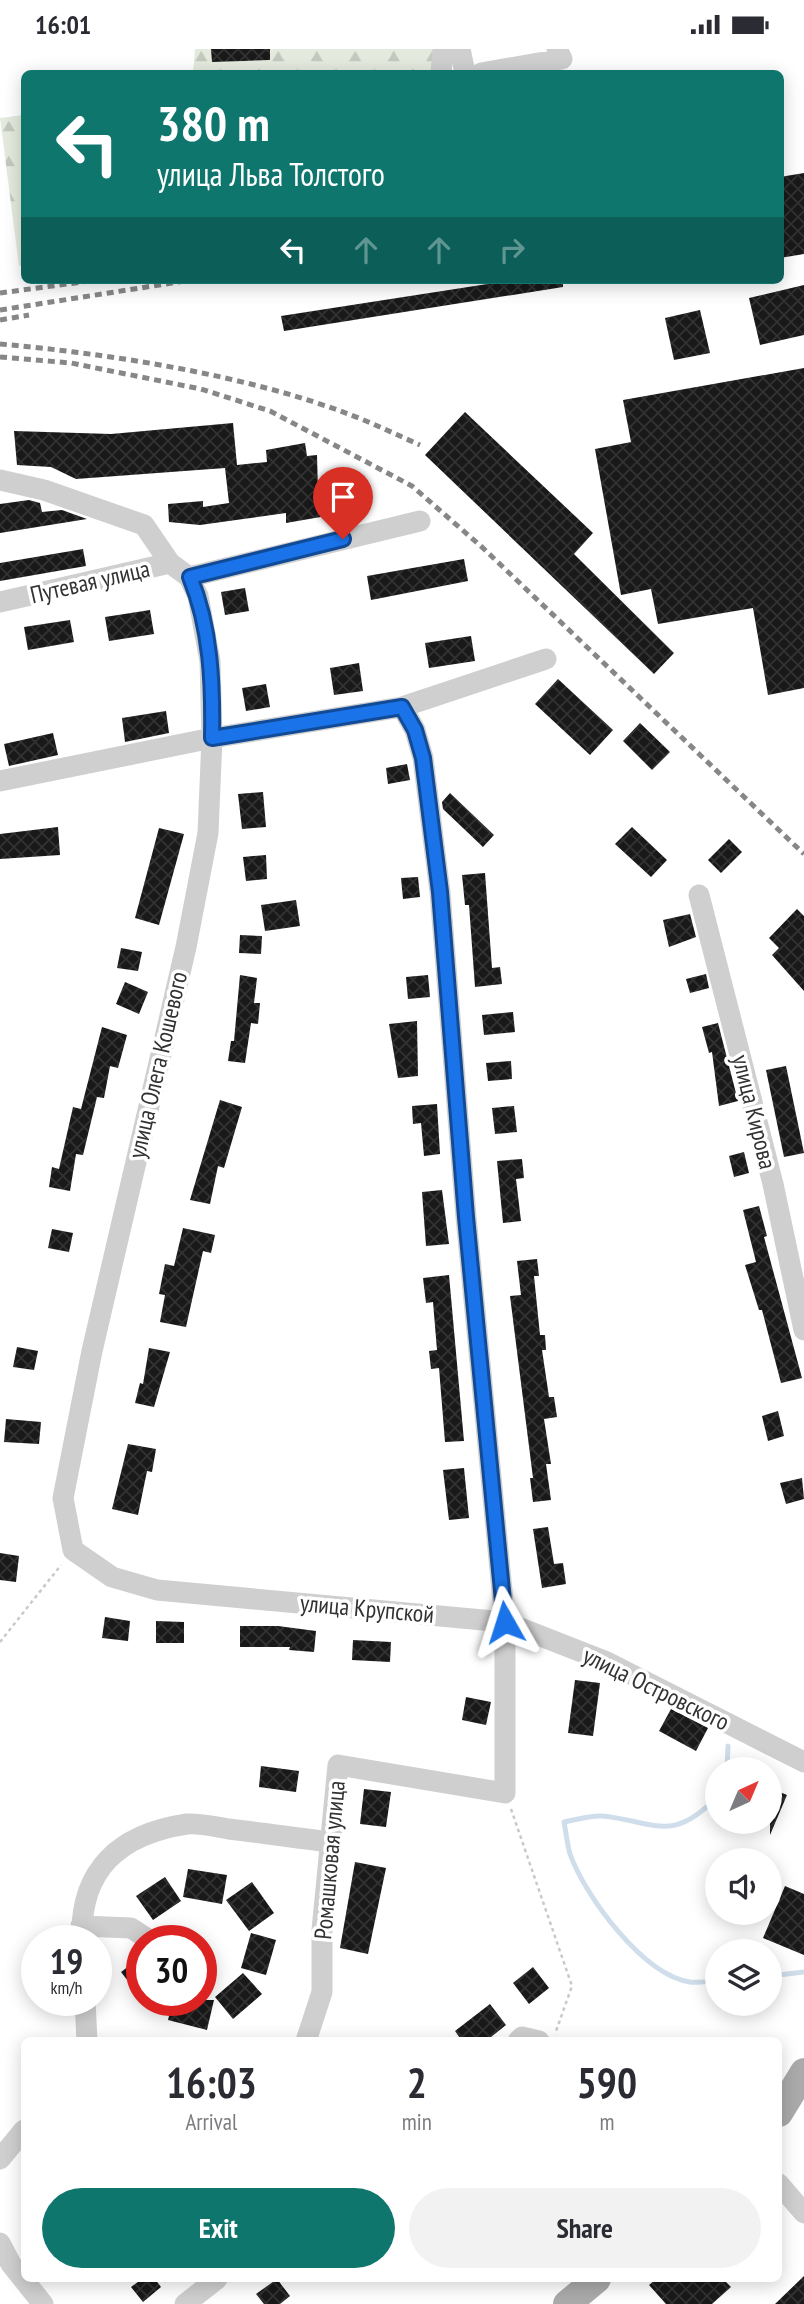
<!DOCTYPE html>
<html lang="en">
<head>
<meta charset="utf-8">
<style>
  :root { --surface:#fff; --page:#f2f2f3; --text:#2b2b33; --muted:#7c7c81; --accent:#0f766e }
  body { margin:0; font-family:"PT Sans Narrow",sans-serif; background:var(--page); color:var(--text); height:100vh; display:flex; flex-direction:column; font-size:26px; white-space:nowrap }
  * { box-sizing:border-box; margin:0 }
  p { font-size:23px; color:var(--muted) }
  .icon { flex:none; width:38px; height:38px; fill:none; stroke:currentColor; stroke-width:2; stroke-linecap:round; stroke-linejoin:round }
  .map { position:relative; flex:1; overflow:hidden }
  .sheet { position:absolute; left:21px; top:1988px; width:761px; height:245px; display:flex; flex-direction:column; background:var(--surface); border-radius:10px; box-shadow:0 4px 18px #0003 }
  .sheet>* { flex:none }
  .hud { position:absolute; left:21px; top:21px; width:763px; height:214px; border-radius:10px; box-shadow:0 4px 18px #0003; background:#0f766e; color:#fff; overflow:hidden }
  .needle { width:46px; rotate:44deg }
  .controls { position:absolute; left:705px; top:1708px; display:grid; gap:14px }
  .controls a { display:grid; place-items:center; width:77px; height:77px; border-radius:50%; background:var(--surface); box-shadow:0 4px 18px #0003; font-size:35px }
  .speed { position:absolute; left:21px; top:1876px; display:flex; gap:14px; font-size:35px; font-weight:700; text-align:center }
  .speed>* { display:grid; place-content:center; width:91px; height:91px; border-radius:50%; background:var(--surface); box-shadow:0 4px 18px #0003; line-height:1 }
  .speed small { font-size:18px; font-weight:400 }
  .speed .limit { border:10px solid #d22; background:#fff; color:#111 }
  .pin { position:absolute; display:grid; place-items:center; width:60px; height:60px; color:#fff; margin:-72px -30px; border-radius:50% 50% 50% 0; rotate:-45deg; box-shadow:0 0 7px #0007 }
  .pin .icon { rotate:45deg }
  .me { position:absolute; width:77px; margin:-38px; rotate:354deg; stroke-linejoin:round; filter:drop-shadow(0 0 5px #0008) }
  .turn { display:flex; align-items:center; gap:24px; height:147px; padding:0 21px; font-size:32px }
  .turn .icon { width:91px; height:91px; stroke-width:2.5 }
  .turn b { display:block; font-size:49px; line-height:60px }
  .lanes { display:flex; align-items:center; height:66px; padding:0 21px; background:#0003; justify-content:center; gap:35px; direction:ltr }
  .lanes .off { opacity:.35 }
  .eta { display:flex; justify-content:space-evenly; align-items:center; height:119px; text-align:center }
  .eta b { font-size:42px; font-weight:800; line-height:49px }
  .action { display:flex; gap:14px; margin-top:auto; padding:14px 21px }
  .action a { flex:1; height:80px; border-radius:42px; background:var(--accent); color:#fff; font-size:28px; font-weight:800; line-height:80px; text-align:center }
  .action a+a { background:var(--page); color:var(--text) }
  .status { display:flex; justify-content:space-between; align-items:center; height:49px; padding:0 35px; background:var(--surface); direction:ltr }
  .status svg { height:19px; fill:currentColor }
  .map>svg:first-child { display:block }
  .forest { fill:url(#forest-firs) }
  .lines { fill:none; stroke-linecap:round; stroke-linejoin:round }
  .stream { stroke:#d0deeb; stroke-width:5 }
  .building { fill:url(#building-cross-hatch) }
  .path { stroke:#c9c9c9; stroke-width:2.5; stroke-dasharray:3.5 3.5; stroke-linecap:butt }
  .minor { stroke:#cfcfcf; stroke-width:21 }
  .major { stroke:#aaa; stroke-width:28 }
  .rail { stroke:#878787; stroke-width:5; stroke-dasharray:7 5; stroke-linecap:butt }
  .route-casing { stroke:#114b97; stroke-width:18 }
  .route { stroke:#1a73e8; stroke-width:12 }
  .labels { text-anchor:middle; stroke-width:7; stroke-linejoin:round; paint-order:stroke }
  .street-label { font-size:24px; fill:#323232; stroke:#fff }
</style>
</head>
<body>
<div class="status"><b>16:01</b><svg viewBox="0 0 49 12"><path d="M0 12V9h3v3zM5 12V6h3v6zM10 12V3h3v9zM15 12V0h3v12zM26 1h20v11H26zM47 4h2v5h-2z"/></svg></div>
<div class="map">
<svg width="804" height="2255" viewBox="0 0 804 2255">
  <defs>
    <pattern id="forest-firs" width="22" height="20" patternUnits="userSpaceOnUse" patternTransform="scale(1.75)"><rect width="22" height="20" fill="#e4eade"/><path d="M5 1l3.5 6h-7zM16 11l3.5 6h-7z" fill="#c4c9bf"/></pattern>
    <pattern id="building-cross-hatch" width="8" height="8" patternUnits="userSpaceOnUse" patternTransform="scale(1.75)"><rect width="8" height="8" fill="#191919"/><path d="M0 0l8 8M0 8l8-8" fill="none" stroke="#323232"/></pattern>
  </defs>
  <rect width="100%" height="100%" fill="#fff"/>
  <path class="forest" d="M195 0H433V24H193Z
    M24 66V216L19 217 0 69Z"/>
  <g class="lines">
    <path class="stream" d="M727 1720 728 1697
      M718 1747C671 1796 655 1772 602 1767 590 1766 576 1771 564 1773 566 1783 567 1795 570 1805 585 1847 643 1926 690 1933 699 1934 709 1932 718 1932
      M770 1927 804 1923"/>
  </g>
  <path class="building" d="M211 0H270V11L212 13Z
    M804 124V205L780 209V128Z
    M513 231H563V238L284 282 281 267Z
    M804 236V286L760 296 749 249Z
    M700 261 710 304 674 311 665 269Z
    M804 319V639L768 646 753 559 658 575 651 540 621 546 595 400 631 393 623 351Z
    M465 363 593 484 574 505 674 604 654 625 425 406Z
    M233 374 237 416 267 413 266 401 305 394 307 407 317 406 318 441 356 436 361 461 286 474V464L200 476 169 473 168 455 203 452V458L229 454 225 419 76 430 51 418 17 416 14 382 111 385Z
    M29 451 40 454 42 463 62 461 87 470 0 484V455Z
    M83 500 86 517 0 532V514Z
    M464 510 468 532 371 551 367 527Z
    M245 539 249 562 225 566 221 543Z
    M150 561 154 585 109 592 105 568Z
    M70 571 74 593 28 601 24 578Z
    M471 587 475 612 429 619 425 594Z
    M359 614 363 642 334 646 330 619Z
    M558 630 613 681 590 706 535 655Z
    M266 635 270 658 246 662 242 639Z
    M166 662 169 684 125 693 122 669Z
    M640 674 670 703 652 721 623 692Z
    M53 684 58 706 9 717 4 695Z
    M407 715 410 731 388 735 386 719Z
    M263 743 266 778 242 780 238 745Z
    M450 744 494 786 483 798 443 760 442 753Z
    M58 778 60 806 0 810V785Z
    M632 778 667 811 651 828 615 795Z
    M159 779 184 785 159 876 135 869Z
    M729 790 742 803 721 824 708 811Z
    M266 806 267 830 246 832 243 808Z
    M485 824 492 919 500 918 502 935 475 938 469 856H465L462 826Z
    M418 828 420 848 403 850 401 829Z
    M296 851 300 877 265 882 261 856Z
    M797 860 804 867V942L772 906 779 899 769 889Z
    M690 865 696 888 669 898 663 871Z
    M240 886 262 887 261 905 239 904Z
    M121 899 142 903 138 922 117 919Z
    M706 925 709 939 690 944 686 930Z
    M240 926 257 929 254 954H260L258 975 251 974 245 1014 228 1012 231 992H234Z
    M428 926 430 948 408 950 406 928Z
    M125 933 148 943 139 965 116 955Z
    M513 963 515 983 484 986 482 966Z
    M417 972 418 1027 398 1029 389 975Z
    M718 974 738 1052 719 1057 712 1003 709 1004 702 978Z
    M102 978 127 986 118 1019 110 1017 104 1049 97 1048 83 1106 76 1105 70 1142 49 1138 52 1118 59 1120 73 1058 81 1060Z
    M511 1012 512 1030 488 1032 486 1014Z
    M786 1017 804 1104 784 1108 766 1021Z
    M220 1051 242 1058 224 1119 218 1117 210 1155 190 1151Z
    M437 1055 440 1105 424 1107 421 1074 413 1075 412 1057Z
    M514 1057 517 1083 495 1085 492 1059Z
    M744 1103 749 1124 734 1128 729 1107Z
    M522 1110 524 1129 516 1130 521 1172 503 1174 497 1112Z
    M442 1141 449 1195 426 1197 422 1143Z
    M759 1157 767 1187 764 1188 802 1329 781 1334 762 1261H759L745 1216 756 1213 743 1161Z
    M183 1179 215 1186 211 1204 203 1202 186 1278 160 1273 165 1246 159 1245 165 1215 174 1217Z
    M52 1180 73 1184 69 1203 48 1199Z
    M537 1210 539 1227H534L540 1286H545L546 1301H542L549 1348H554L557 1368 544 1370 551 1415H546L551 1451 533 1453 530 1429H533L510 1247 521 1246 517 1212Z
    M449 1226 464 1392 445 1393 439 1319 431 1320 429 1302 437 1301 433 1253 426 1254 423 1229Z
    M17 1298 38 1302 34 1321 13 1318Z
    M149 1299 170 1303 154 1358 135 1354 140 1334 143 1335Z
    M778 1362 784 1387 768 1392 762 1367Z
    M6 1370 41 1373 39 1395 4 1393Z
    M128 1395 156 1400 152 1423 147 1422 138 1466 112 1460Z
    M464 1419 469 1469 449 1471 443 1421Z
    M802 1429 804 1450 786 1455 780 1434Z
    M548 1478 554 1515 563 1514 566 1535 542 1539 533 1480Z
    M0 1504 19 1507 16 1533 0 1531Z
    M105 1568 130 1572 128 1592 102 1589Z
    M156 1572 184 1573V1594H156Z
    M240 1577H278L316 1582 314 1603 289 1601 290 1598H240Z
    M353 1591 391 1593 390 1613 352 1611Z
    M575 1631 600 1634 593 1687 568 1684Z
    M466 1648 491 1653 486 1676 462 1671Z
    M671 1660 708 1679 696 1702 659 1682Z
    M261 1717 299 1722 296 1743 259 1738Z
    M770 1739 787 1746 770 1786Z
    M364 1740 391 1743 386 1778 360 1775Z
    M355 1813 386 1819 368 1905 340 1899Z
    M188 1820 227 1826 222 1855 183 1848Z
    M165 1828 181 1852 153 1871 136 1847Z
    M252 1833 274 1864 249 1882 226 1851Z
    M785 1837 804 1845V1906L763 1889Z
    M251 1884 276 1891 266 1926 241 1919Z
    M142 1907V1950L121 1923Z
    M533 1918 549 1939 529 1955 513 1934Z
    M243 1924 262 1945 233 1970 215 1948Z
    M173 1951H214L207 1981 168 1971Z
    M490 1955 506 1976 486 1992H462L455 1982Z
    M804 2227V2255H775Z
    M142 2230H155L161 2238 143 2253 131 2238Z
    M277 2230 290 2247 280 2255H264L256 2245Z
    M656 2230H723L731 2238 712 2255H666L649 2236Z"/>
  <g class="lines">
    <path class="path" d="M0 1593 61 1516
      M511 1760 572 1937 555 1985"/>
    <path class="minor" d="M460 0 465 24
      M441 24 443 0
      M481 24 562 10 557 0
      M0 431 44 441 144 476 170 514
      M189 528 198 547 210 612 212 689 208 784 186 898 92 1302 63 1449 73 1501 112 1528 157 1541 505 1573 466 1168 440 843 423 709 415 681 402 658
      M0 553 170 514 189 528 420 472
      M0 732 212 689 402 658 546 610
      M699 846 773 1135 804 1281
      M81 1877 131 1879 151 1892
      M82 1892C79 1821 119 1785 187 1775 200 1774 216 1778 229 1780 263 1784 297 1789 330 1793
      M85 1951 87 1992
      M306 1992 322 1943V1881L338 1716 505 1744V1573L607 1613 804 1713
      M518 1992 522 1988 539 1992
      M0 2110 24 2081
      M779 2135 804 2164
      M0 2194 11 2215 43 2255
      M185 2255 217 2230"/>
    <path class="major" d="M779 2064 804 2023
      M567 2255 597 2230"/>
    <path class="rail" d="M0 244 97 231
      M0 261 191 231
      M0 271 29 266
      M0 295C111 305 247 326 351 366 375 375 397 386 420 396
      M0 308 71 314 201 340 270 362 412 437 483 499 804 805"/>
  </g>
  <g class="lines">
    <g class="route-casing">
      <path id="route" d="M343 490 190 528C211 579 213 635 212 689L402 658 415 681 423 709 440 843 466 1168 505 1573"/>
    </g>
    <use href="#route" class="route"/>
  </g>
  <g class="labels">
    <g class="street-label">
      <text transform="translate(90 533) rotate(-13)" y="8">Путевая улица</text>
      <text transform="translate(158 1016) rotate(-77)" y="8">улица Олега Кошевого</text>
      <text transform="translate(754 1063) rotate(76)" y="8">улица Кирова</text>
      <text transform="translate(367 1560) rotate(5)" y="8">улица Крупской</text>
      <text transform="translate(656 1640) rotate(26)" y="8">улица Островского</text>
      <text transform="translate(330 1811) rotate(-85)" y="8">Ромашковая улица</text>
    </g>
  </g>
</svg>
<div class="controls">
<a><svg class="needle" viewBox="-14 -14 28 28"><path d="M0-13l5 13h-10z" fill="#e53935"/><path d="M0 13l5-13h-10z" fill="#7c7c81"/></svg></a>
<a><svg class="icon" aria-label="sound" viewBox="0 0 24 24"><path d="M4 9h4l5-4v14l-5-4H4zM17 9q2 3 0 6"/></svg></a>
<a><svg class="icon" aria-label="layers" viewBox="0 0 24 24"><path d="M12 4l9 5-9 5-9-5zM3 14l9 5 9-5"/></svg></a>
</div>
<div class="speed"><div>19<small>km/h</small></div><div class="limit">30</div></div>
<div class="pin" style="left:343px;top:490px;background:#d93025"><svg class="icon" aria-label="arrive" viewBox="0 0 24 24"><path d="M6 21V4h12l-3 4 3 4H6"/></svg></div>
<svg class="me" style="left:505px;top:1573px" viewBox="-20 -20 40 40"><path d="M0-17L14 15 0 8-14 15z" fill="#1a73e8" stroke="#fff" stroke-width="4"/></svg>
<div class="hud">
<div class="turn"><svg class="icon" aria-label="left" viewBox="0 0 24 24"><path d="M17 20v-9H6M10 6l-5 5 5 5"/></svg><div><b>380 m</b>улица Льва Толстого</div></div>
<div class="lanes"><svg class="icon" aria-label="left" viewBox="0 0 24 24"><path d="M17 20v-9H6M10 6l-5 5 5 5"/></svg><svg class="icon off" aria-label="ahead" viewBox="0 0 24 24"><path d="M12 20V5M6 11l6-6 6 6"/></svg><svg class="icon off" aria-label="ahead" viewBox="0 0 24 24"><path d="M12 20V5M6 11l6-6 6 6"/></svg><svg class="icon off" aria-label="right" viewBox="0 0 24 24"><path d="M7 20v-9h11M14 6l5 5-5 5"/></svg></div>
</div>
<section class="sheet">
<div class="eta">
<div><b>16:03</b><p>Arrival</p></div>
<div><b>2</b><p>min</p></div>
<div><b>590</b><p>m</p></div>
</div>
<div class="action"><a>Exit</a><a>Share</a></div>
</section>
</div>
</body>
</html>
